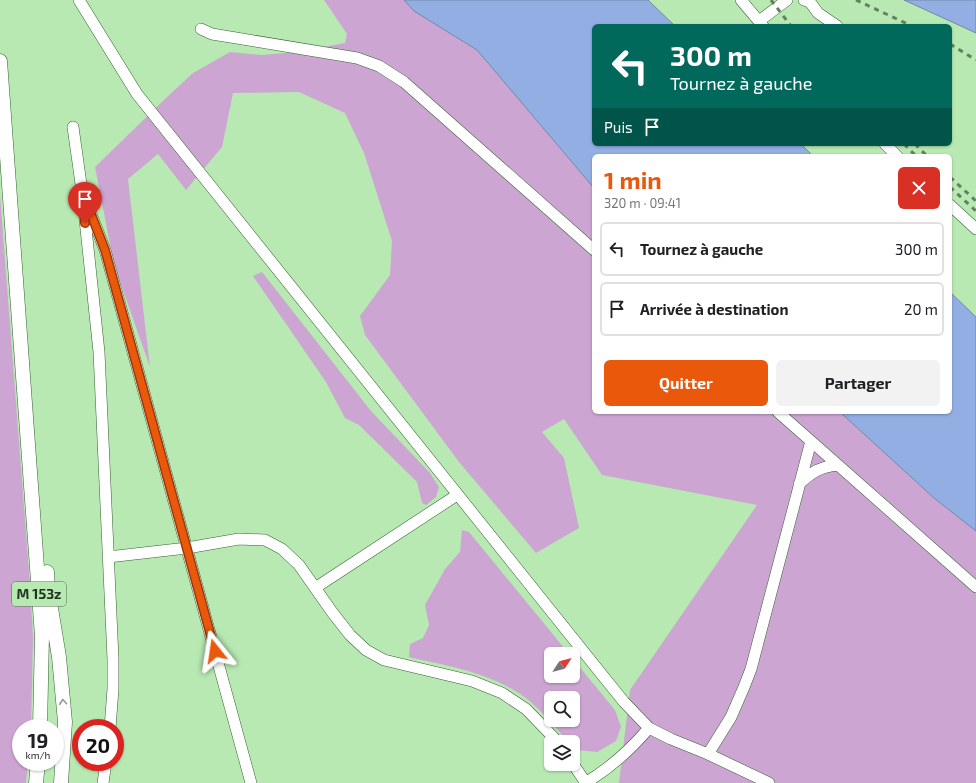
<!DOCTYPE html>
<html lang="fr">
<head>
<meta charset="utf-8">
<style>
  :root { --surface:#fff; --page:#f2f2f2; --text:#202124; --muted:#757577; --line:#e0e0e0; --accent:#ea580c }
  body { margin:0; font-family:"Exo 2",sans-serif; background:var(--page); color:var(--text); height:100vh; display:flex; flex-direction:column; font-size:15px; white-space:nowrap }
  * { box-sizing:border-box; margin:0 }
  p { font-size:13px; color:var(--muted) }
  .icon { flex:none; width:22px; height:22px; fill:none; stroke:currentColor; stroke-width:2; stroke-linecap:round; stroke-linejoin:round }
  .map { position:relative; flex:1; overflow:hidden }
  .sheet { position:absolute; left:592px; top:154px; width:360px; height:260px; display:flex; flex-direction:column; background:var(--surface); border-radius:6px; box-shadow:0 1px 3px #0004 }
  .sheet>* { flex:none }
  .top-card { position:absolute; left:592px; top:24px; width:360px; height:122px; border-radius:6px; box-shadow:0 1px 3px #0004; background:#00695c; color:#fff; overflow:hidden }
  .needle { width:26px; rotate:54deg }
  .controls { position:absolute; left:544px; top:647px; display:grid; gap:8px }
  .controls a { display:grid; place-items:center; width:36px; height:36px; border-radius:6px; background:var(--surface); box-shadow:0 1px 3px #0004; font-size:20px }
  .speed { position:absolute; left:12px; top:719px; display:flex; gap:8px; font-size:20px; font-weight:700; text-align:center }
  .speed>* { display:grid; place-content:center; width:52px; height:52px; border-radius:50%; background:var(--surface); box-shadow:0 1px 3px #0004; line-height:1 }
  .speed small { font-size:10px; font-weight:400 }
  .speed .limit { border:6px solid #d22; background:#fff; color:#111 }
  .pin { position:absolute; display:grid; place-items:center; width:34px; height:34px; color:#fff; margin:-41px -17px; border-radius:50% 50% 50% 0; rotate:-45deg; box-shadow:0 0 4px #0007 }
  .pin .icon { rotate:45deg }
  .me { position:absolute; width:44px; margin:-22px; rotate:345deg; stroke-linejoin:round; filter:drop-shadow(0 0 3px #0008) }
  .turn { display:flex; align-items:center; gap:14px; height:84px; padding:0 12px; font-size:18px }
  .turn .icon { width:52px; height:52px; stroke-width:2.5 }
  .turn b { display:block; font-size:28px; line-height:34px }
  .then { display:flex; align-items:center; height:38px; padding:0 12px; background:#0003; gap:8px; font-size:15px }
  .round { display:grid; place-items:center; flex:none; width:42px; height:42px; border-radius:6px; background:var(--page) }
  .headline { display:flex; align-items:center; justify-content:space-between; height:68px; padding:0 12px }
  h1 { font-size:24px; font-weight:700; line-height:30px; color:var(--accent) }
  .action { display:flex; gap:8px; margin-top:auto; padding:8px 12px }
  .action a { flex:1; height:46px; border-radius:6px; background:var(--accent); color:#fff; font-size:16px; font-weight:700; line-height:46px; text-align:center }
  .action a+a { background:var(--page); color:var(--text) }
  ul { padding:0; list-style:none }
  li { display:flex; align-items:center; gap:12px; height:54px; margin:0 8px 6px; padding:0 4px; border:2px solid var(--line); border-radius:6px }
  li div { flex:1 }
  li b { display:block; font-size:15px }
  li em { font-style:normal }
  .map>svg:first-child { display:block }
  .green { fill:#cda5d2; fill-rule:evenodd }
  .water { fill:#92aee3; stroke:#7089a8 }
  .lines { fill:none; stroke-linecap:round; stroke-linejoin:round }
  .minor-casing { stroke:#356132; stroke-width:12 }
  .major-casing { stroke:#356132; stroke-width:15 }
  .minor { stroke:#fff; stroke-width:11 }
  .major { stroke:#fff; stroke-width:14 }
  .rail { stroke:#62825f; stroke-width:3; stroke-dasharray:5 5; stroke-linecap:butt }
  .oneway { stroke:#909a8f }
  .route-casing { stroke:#983908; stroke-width:10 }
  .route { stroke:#ea580c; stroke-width:7 }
  .labels { text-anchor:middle; stroke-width:3; stroke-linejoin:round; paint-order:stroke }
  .shield { fill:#b8e9b3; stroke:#4e6a4b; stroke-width:1 }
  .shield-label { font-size:14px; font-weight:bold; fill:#21341f }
</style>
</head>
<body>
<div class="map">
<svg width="976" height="783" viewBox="0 0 976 783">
  <rect width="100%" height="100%" fill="#b8e9b3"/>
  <path class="green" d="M324 0H404L414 11 477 50 594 188V412H840L934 498 976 531V783H619L630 690 757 505 602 475 564 419 542 432 564 458 579 528 536 553 459 462 365 335 360 316 390 275 392 241 364 153 345 113 299 92 233 93 222 147 186 190 158 154 128 179 150 367 114 265 95 167 166 98 193 73 230 52 262 55 297 52 345 43 347 34Z
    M0 195 30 585 33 637 31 728H21V762H28L26 783H0Z
    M262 272 371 411 430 473 439 487 436 497 426 505 422 503 417 482 359 425 345 418 326 382 253 276Z
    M462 530 469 532 569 654H551V676H573V659L615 710 621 727 616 741 597 752 576 750 573 746V742H569C557 730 546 716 533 704 499 674 452 667 409 657L410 644 423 638 429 625 425 605 445 569 460 552ZM551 698H573V720H551Z"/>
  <path class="water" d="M404 0H648L675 26H594V144H801L813 156H594V188L477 50 414 11Z
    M904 0H976V33Z
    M950 292 976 317V531L934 498 840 412H950Z"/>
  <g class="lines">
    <g class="minor-casing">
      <path id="minor" d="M79 0 137 94 599 671 624 702 649 728C631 749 609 769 585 783
        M741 0 763 26
        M804 0 810 2 818 13 837 26
        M759 21 787 0
        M201 29 212 34 357 58 379 66 404 82 594 250
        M73 127 82 191 99 352 113 659V689L110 728
        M885 144 897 156
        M82 191 105 250 251 783
        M950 205 976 229
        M778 412 976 587
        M799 484C812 472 819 467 838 465
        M108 557 187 548 239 539 265 540 282 549 299 565 332 612 350 635 366 650 384 660 472 681 502 693 526 709 558 742
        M315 588 457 495
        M649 728 671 739 708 754 769 783
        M708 754 731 717 744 687 751 669 811 441
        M573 764 586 783
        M103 783 106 762"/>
    </g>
    <g class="major-casing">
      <path id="major" d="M0 61 42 636 40 728
        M47 572 48 590 59 657 65 722 61 783
        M36 783 38 762"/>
    </g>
    <use href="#minor" class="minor"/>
    <use href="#major" class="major"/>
    <path class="rail" d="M771 0 791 26
      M856 0 912 26
      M950 44 976 60
      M904 144 916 156
      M915 144 927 156
      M950 177 976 201
      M950 187 976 211"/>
  </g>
  <defs><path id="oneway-chevron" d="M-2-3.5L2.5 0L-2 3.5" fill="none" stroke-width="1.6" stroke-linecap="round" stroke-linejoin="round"/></defs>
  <use class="oneway" href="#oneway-chevron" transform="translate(63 702) rotate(-94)"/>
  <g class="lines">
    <g class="route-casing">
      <path id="route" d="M85 223 82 191 105 250 215 651"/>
    </g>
    <use href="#route" class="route"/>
  </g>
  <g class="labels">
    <rect class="shield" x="12" y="582" width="54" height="24" rx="3"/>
    <g class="shield-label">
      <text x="39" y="599">M 153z</text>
    </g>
  </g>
</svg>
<div class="controls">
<a><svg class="needle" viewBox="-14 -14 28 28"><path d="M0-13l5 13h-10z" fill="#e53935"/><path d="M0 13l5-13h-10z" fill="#757577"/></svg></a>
<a><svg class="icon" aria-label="search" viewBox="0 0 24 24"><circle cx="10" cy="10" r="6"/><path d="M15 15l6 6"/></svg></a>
<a><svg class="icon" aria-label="layers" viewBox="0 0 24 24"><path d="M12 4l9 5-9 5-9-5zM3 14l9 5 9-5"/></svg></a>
</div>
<div class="speed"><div>19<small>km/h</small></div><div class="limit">20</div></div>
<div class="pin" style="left:85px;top:223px;background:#d93025"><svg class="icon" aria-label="arrive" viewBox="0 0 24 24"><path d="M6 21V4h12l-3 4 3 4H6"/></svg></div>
<svg class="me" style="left:215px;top:651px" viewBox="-20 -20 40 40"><path d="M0-17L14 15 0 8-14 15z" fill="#ea580c" stroke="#fff" stroke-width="4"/></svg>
<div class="top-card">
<div class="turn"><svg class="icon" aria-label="left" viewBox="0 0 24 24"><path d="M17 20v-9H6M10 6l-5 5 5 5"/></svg><div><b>300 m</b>Tournez à gauche</div></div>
<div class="then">Puis<svg class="icon" aria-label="arrive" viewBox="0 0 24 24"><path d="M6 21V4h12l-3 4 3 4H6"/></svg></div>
</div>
<section class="sheet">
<div class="headline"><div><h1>1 min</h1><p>320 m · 09:41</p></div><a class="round" style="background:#d93025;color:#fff"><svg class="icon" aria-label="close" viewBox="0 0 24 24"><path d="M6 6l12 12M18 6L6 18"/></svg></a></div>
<ul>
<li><svg class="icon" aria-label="left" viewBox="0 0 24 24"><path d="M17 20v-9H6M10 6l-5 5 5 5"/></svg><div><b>Tournez à gauche</b></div><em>300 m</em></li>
<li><svg class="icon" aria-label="arrive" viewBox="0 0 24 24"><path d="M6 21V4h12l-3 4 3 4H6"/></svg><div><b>Arrivée à destination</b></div><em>20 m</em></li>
</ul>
<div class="action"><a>Quitter</a><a>Partager</a></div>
</section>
</div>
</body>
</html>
